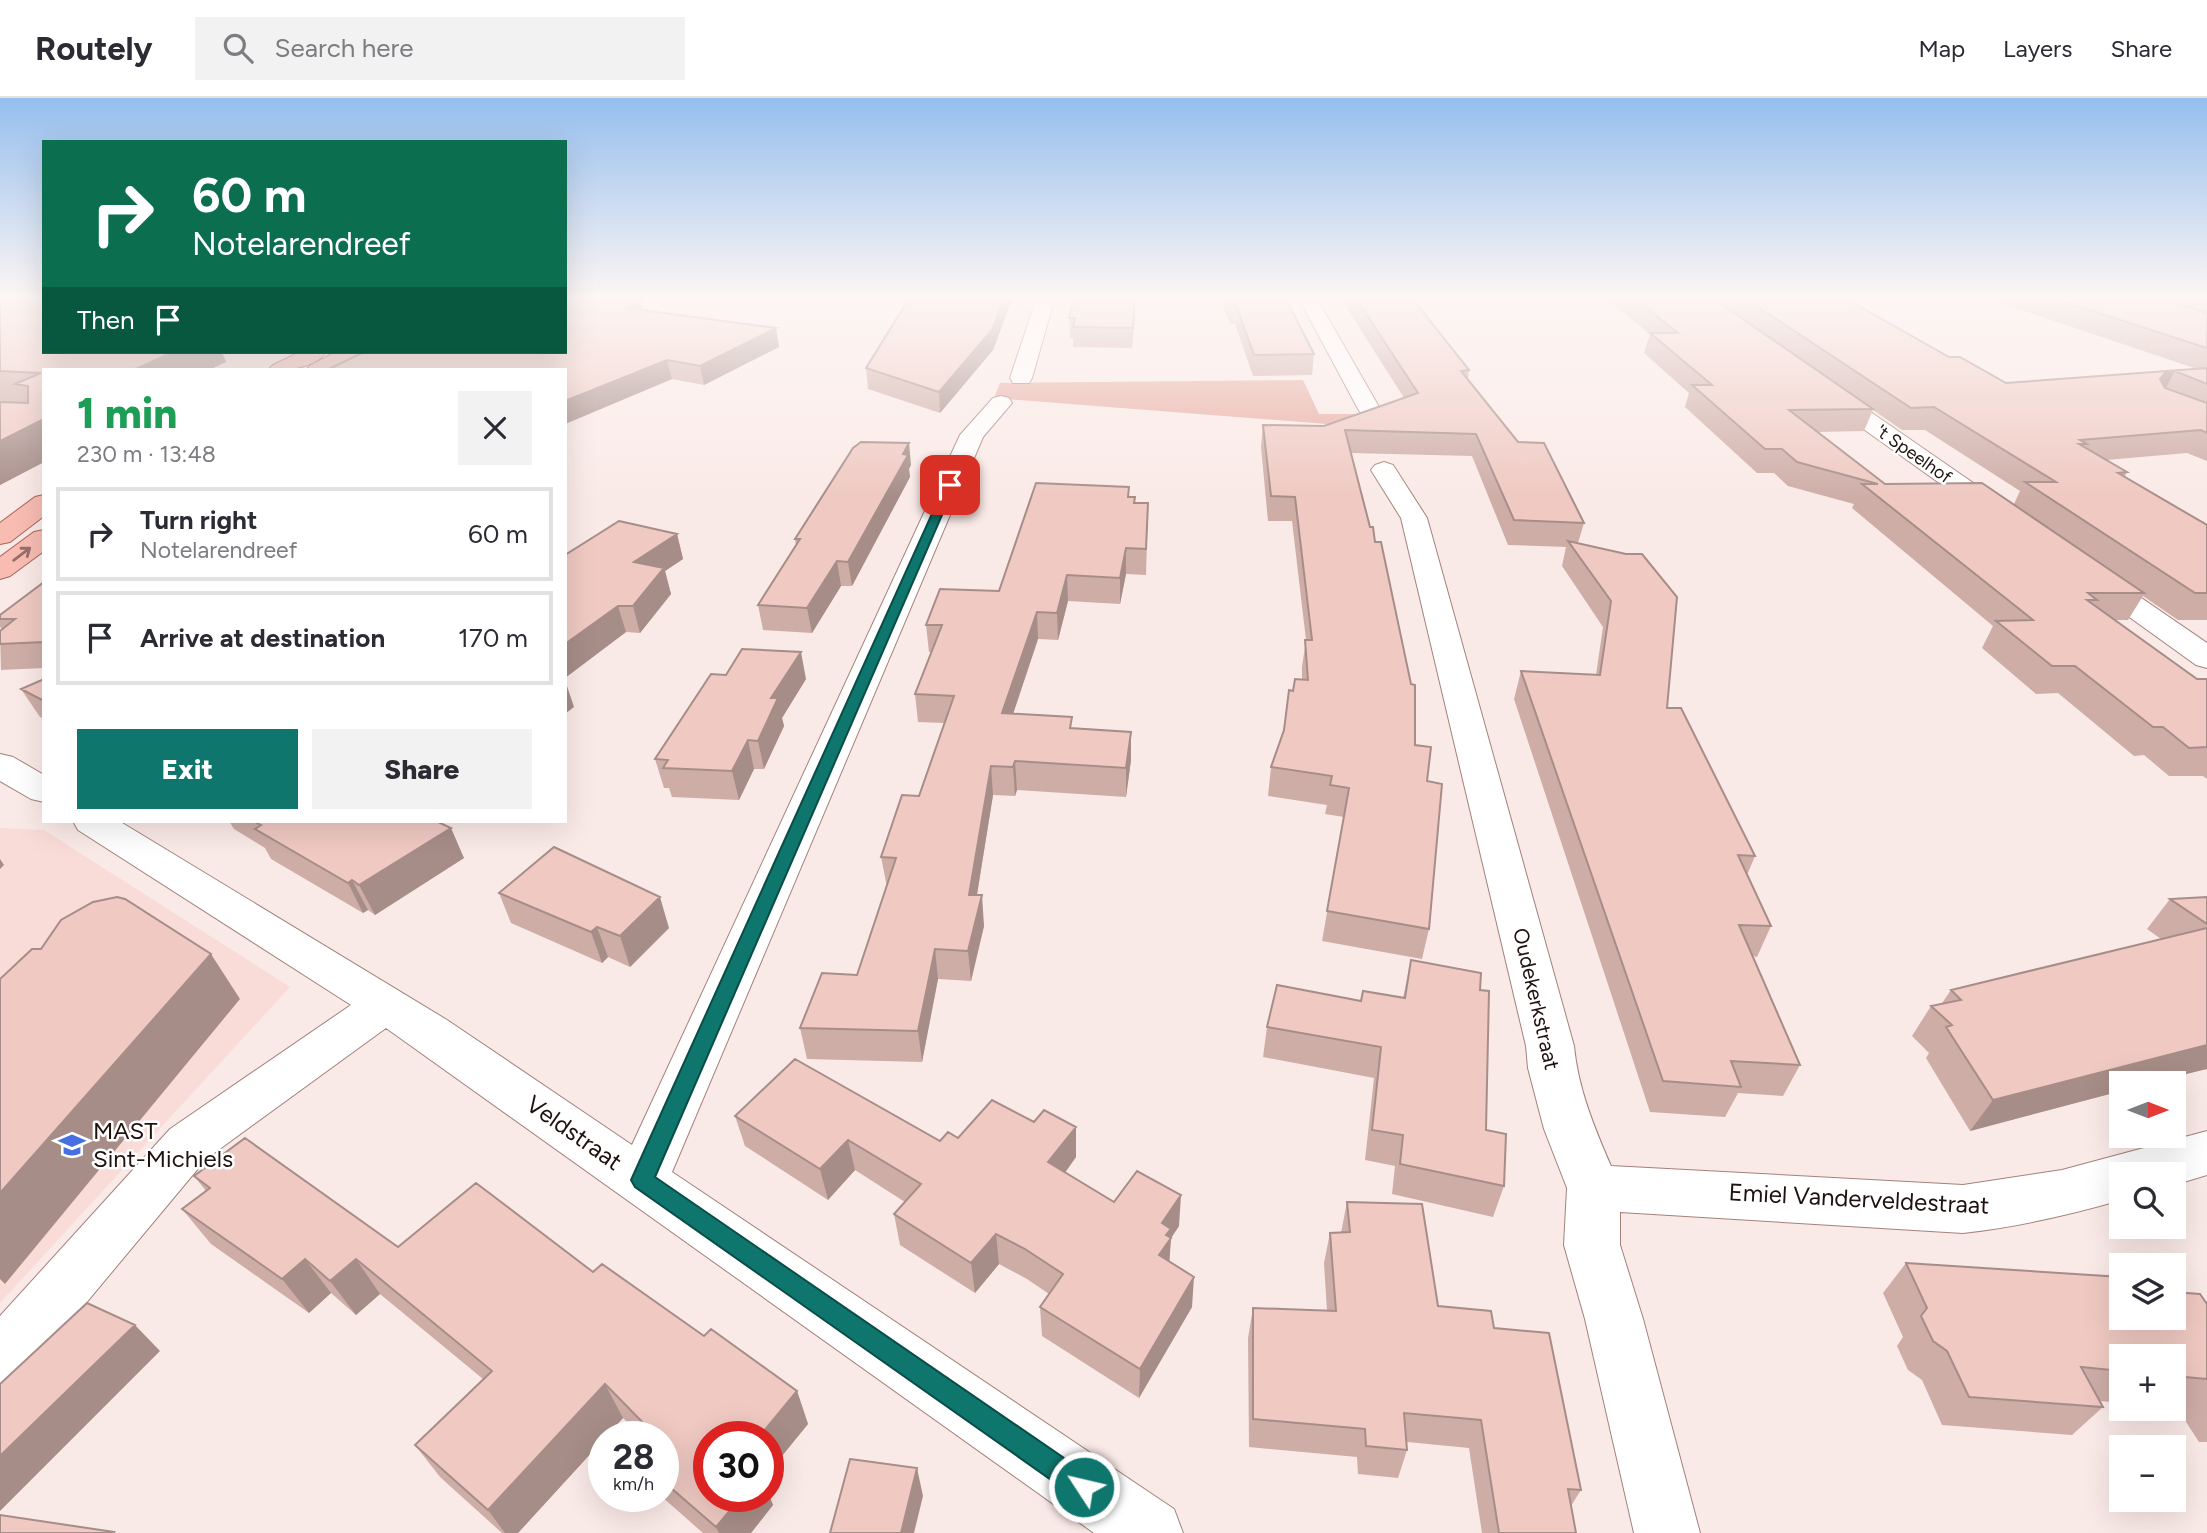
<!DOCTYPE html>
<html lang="en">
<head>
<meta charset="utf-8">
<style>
  :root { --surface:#fff; --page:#f2f2f3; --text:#2b2b33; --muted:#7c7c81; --line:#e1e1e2; --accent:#0f766e }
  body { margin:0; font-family:Figtree,sans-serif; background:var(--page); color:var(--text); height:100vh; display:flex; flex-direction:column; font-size:26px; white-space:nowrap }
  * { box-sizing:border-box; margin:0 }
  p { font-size:23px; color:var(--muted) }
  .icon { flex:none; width:38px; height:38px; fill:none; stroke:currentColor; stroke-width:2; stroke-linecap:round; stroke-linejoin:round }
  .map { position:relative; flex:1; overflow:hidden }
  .sheet { position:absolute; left:42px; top:270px; width:525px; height:455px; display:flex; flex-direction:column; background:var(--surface); border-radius:0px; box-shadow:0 7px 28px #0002 }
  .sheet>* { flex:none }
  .top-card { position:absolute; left:42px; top:42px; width:525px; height:214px; border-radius:0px; box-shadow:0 7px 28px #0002; background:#0b6e4f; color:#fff; overflow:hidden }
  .needle { width:46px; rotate:90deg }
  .buttons { position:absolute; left:2109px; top:973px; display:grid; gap:14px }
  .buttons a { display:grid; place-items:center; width:77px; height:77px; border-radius:0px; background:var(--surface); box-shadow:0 7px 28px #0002; font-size:35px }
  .speed { position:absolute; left:588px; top:1323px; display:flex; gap:14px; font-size:35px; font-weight:700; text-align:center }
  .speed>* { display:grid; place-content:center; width:91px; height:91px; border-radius:50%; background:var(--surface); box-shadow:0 7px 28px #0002; line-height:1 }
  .speed small { font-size:18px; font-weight:400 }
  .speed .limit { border:10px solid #d22; background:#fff; color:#111 }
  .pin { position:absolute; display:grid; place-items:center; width:60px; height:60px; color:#fff; margin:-30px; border-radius:14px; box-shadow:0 4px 10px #0006 }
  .me { position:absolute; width:77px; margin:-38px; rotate:305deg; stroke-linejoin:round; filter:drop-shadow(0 0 5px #0008) }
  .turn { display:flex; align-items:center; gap:24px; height:147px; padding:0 35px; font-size:32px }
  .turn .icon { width:91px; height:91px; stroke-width:2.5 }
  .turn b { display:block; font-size:49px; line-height:60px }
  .then { display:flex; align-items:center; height:66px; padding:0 35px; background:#0003; gap:14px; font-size:26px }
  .round { display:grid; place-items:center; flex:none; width:74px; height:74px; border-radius:0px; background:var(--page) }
  .overview { display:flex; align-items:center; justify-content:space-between; height:119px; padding:0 35px }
  h1 { font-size:42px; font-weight:800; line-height:52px; color:#1e9e55 }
  .cta { display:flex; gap:14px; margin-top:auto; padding:14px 35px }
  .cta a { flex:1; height:80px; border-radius:0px; background:var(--accent); color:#fff; font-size:28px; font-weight:800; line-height:80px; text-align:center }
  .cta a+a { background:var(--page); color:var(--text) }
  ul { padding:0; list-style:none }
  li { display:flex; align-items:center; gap:21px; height:94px; margin:0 14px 10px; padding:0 21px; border:4px solid var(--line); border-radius:0px }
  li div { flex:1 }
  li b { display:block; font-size:26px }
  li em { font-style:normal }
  header { display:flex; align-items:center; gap:42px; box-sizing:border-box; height:98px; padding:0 35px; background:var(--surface); border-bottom:2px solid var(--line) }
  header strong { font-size:33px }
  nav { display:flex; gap:38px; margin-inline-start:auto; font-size:24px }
  .search { width:490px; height:63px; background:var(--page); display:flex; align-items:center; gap:18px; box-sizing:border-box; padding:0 24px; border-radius:0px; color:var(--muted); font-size:26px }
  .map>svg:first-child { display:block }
  .built { fill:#f9dcd7 }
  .green { fill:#e7aba1 }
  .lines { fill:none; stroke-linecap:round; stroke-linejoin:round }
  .minor-casing { stroke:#a4817b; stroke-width:2 }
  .major-casing { stroke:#a96459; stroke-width:2 }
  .minor { fill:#fff; fill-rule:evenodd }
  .major { fill:#f8bcb3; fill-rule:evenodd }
  .wall { fill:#ceada7; fill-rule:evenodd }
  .shaded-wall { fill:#a78d88 }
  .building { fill:#efc9c2; stroke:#a78d88; stroke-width:2 }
  .oneway { stroke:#966f69 }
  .route { fill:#0f766e; stroke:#0a4d48; stroke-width:2 }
  .labels { text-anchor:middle; stroke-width:5; stroke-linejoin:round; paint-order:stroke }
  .far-street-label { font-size:18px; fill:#1e110f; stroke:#fff }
  .street-label { font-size:21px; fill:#1e110f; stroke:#fff }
  .near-poi-label { font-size:24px; fill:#1e110f; stroke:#fff; text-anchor:start }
  .near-street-label { font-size:24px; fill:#1e110f; stroke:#fff }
</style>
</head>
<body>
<header>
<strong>Routely</strong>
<div class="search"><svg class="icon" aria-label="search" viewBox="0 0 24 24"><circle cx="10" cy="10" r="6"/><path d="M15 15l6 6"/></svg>Search here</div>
<nav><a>Map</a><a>Layers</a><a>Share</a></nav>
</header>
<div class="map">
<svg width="2207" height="1435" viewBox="0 0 2207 1435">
  <rect width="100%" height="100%" fill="#faeae7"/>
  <path class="built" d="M0 730 44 732 290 889 0 1205Z"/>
  <path class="green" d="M1303 282 1319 316H1393L1403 332 994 300 1000 285Z"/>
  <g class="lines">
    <g class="minor-casing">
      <path id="minor" d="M1037 199H1055L1032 280 1029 285H1013L1010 280Z
        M1298 199H1316L1379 309 1376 314H1360L1357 309Z
        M1825 286 1833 288 2008 409 2012 415 2008 421 1999 423 1990 421 1817 298 1814 293 1817 288Z
        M1001 298 1009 300 1012 305 983 339 672 1074 1174 1411 1183 1435H1094L386 930 206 1061 21 1283 0 1291V1218L170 1031 351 907 78 732 73 723H119L447 922 632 1047 960 337 993 300Z
        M1384 364 1393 367 1427 420 1574 948C1578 990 1594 1029 1611 1068L1963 1087 2062 1072 2207 1033V1077L2174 1087V1076H2121V1102C2069 1117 2017 1129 1963 1135L1620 1114V1147L1643 1221 1700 1435H1634L1585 1221 1564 1147 1567 1090 1544 1031 1528 970 1526 948 1401 420 1371 372 1375 367Z
        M2092 470 2102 473 2207 545V570L2196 567 2082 485 2077 479 2082 473Z
        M0 656 13 659 44 677V704L31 701 0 683Z"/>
    </g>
    <g class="major-casing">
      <path id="major" d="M300 254H326C313 271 289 272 269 271L273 267Z
        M336 254H362C349 270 327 272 307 271L311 267Z
        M44 397V418L10 444 0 446V425L35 399Z
        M44 432V453L10 478 0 481V459L34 434Z"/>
    </g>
    <use href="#minor" class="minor"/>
    <use href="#major" class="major"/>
  </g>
  <path class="wall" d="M0 199 44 254 226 264 44 271V364L0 387Z
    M910 199H1013L993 252 940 315 868 291 866 270Z
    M1136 199 1132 250 1073 249V240H1070L1069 220Z
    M1220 199H1285L1314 256 1312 277 1253 278 1235 226H1230Z
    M1340 199H1411L1469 272 1468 281 1584 425 1578 445 1626 456 1667 610 1755 758 1747 777 1771 828 1757 859 1753 858 1800 967 1783 998 1738 995 1725 1019 1650 1014 1514 601 1521 573 1596 577 1603 529 1562 468 1566 449 1508 447 1472 358 1351 355 1415 647 1427 683 1429 831 1422 861 1322 843 1344 719 1325 716 1327 707 1268 698 1271 669 1284 632 1293 593 1302 581V569L1306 542 1292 423H1268L1261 349 1263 327 1324 328 1404 300Z
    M1604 199H1843L1949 259 2006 285 2197 271 1983 199H2207V363L2187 355 2106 362 2127 374 2125 378 2207 427V522H2178L2143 498 2128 522H2115L2197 581H2207V681L2203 678H2169L2144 657 2134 658 2058 595 2036 596 1982 550 1993 528 1852 410 1854 406 1788 388 1774 375H1757L1685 309 1689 295 1644 255 1650 236ZM1873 312 1902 332H1925L2020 393 2014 406 1885 386 1817 334 1864 333Z
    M641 204 643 212 779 249 704 287 672 281 565 326Z
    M911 367 909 371 910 379 852 488H841L812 535 763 532 758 507 796 448 795 441Z
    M1129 399 1135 405H1148L1146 477 1126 476 1120 506 1068 503 1058 542 1038 541 1013 616 1072 630 1131 634V662L1126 699 1017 692 1015 698 993 697 977 797 984 828 971 883 938 881 922 964 807 961 800 930 857 877 887 789 881 759 919 698 944 625 918 624 915 596 932 554H929L926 527 999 493Z
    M677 436 683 461 665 473 671 496 640 535 626 534 565 580V457Z
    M44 484V570L1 572 0 533 2 531 0 529V517Z
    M44 581V621L40 619 21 591Z
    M806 581 782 620 784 628 764 671H754L739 702 672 699 669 690H664L655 661Z
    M229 723H436L464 760 375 817 368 812 363 815 271 761 265 750 234 731Z
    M499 795 669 830 630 869 608 859 602 865 511 825Z
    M2207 799V971L2121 985V993L1970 1033 1926 960 1929 955 1912 938 1931 908 1942 905 1951 892 2161 841 2147 831 2170 801Z
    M1411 862 1480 892 1486 1032 1504 1088 1493 1119 1392 1096 1395 1068 1365 1062 1374 980 1263 959 1267 929 1361 903 1403 900Z
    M735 1018 940 1043 1034 1024 1076 1029V1059L1065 1075 1114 1104 1179 1128 1171 1140 1169 1163 1192 1209 1139 1300 1042 1238 1040 1209 1049 1196 1027 1181 999 1166 975 1195 900 1147 894 1116 905 1104 855 1072 828 1102 745 1048Z
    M194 1078 398 1149 593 1174 797 1293 808 1326 768 1375V1339H709L768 1398V1395L773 1407 751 1435H703L661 1398H663V1339H642L623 1320 604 1339V1341L518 1435H502L440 1379 415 1347 483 1281 380 1196 356 1217 331 1195 309 1215 211 1146 182 1111 206 1093Z
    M1347 1104 1438 1208 1494 1230 1581 1392 1571 1408 1576 1435H1482L1469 1350 1407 1344V1352L1398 1380 1358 1376 1357 1359 1249 1349 1248 1240 1253 1210 1327 1213 1324 1165 1330 1135H1341Z
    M1906 1165 2121 1220 2207 1206V1344H2199L2177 1310H2174V1258H2121V1305L2100 1303 2103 1309 2072 1337 1942 1327 1922 1282 1908 1272 1897 1248 1903 1239 1883 1195Z"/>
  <path class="shaded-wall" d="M1005 199H1013L993 252 940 315 939 294Z
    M1135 199H1136L1132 250 1133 230Z
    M641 204 646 222 627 210Z
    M776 230 779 249 704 287 700 268Z
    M173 254H222L226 264 211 271H136Z
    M667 262 672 281 565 326V303Z
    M2175 273 2163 295 2160 281 2165 275Z
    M44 321V364L0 387V343Z
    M909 345 911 367 909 371 910 379 852 488 848 464Z
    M677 436 683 461 665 473 671 496 640 535 633 508 634 464Z
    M1126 450V476L1120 506V480Z
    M837 463 841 488 812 535 807 510Z
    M1067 477 1068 503 1058 542 1057 515Z
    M618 508 626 534 565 580V546Z
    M1037 514 1038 541 1004 643 1002 615Z
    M801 554 806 581 782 620 784 628 764 671 758 643 771 600Z
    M565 582 574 609 565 616Z
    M1131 634V662L1126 699V670Z
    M748 642 754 671 739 702 732 673Z
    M1015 663 1017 692 1015 698 1013 669Z
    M991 668 993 697 972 827 969 797Z
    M451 730 464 760 375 817 359 787Z
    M0 761 4 767 0 771Z
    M352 782 368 812 363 815 348 785Z
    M982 797 984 828 971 883 968 853Z
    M660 799 669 830 630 869 620 838Z
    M597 829 608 859 602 865 591 834Z
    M935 851 938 881 922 964 918 933Z
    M211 856 240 901 5 1186 0 1181V1095Z
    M2207 947V971L2150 985H2121V993L1970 1033 1993 1002Z
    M1076 1029V1059L1050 1095 1048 1064Z
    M848 1042 855 1072 828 1102 820 1071Z
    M1181 1097 1179 1128 1171 1140 1169 1170 1159 1157 1162 1125Z
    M996 1136 999 1166 975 1195 971 1165Z
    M305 1161 331 1195 309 1215 282 1181Z
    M356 1161 380 1196 356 1217 330 1183Z
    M1194 1179 1192 1209 1139 1300 1140 1271Z
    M135 1227 160 1253 0 1413V1358Z
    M605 1286 623 1320 606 1339H604V1341L518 1435H505L488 1412Z
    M797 1293 808 1326 768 1375V1339H759Z
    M917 1370 923 1398 914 1435H901Z
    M768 1395 773 1407 751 1435H719L716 1429 742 1398H768Z"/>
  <path class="building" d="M0 199H44V254H173L136 271H44V321L0 343V304L28 305V288L15 286 41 275 0 273Z
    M565 199H614L641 204 627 210 776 230 700 268 667 262 565 303V271H329L364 254H565Z
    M910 199H1005L992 232 939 294 866 270Z
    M1074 199H1135L1133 230 1073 229 1075 220H1069Z
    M1228 199H1285L1314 256 1254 257 1236 207H1231Z
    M1355 199H1411L1469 272 1461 273 1518 344 1544 345 1584 425 1514 422 1476 336 1345 332 1370 429H1373L1375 444H1381L1411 586 1415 587V647L1431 649 1427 683 1442 686 1429 831 1327 813 1349 690 1330 687 1332 678 1271 669 1284 632 1289 592 1293 593 1295 581 1308 582 1305 542H1312L1295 399 1271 398 1263 327 1324 328 1418 295Z
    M1633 199H1711L1873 311 1789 312 1885 386 1982 385 2144 495H2088L2097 502H2087L2197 581H2207V649L2189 650 2163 629H2153L2075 568H2052L1996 523 2033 522 1862 386H1878L1797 364 1782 351H1765L1692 287H1712L1650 235H1678Z
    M1743 199H1843L1949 259H1960L2006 285 2207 270V286L2175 273 2165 275 2160 281 2165 290 2207 305V335L2201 332 2080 342 2087 346H2079L2127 374 2118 375 2207 427V495H2195L2025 384H2056L1934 309 1911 310Z
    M2049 199H2155L2207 215V250Z
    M861 344 909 345 903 356 908 357 848 464 837 463 807 510 758 507 800 441H795L853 350Z
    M1036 385 1129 389 1128 399H1135L1134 405H1148L1146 451 1126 450 1120 480 1067 477 1057 515 1037 514 1002 615 1072 619 1070 630 1131 634 1126 670 1015 663 1013 669 991 668 969 797H982L968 853 935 851 918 933 800 930 822 875 857 877 896 760 881 759 902 697 919 698 954 598 915 596 942 527H926L940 491 999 493Z
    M619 423 677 436 634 464 664 470 633 508H618L565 546V457Z
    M1568 443 1626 456H1642L1677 499 1667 610H1681L1755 758 1738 757 1771 828 1739 827 1800 967 1731 963 1741 989 1663 983 1521 573 1600 577 1611 503Z
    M44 484V544L0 546V533L15 521H0V517Z
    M742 551 801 554 771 600H778L758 643 748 642 732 673 663 670 668 662 655 661 711 576 726 577Z
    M44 581V603L21 591Z
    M253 723H436L451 730 359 787 352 782 348 785 255 731 261 727Z
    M554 749 660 799 620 838 597 829 591 834 499 795Z
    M117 799 125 801 211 856 0 1095V881L32 851H41L61 822 93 804Z
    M2207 799V826L2170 801Z
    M2207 830V947L1993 1002 1946 929 1952 927 1931 908 1961 902 1951 892Z
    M1411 862 1481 875 1480 892 1489 893 1486 1032 1506 1036 1504 1088 1400 1066 1403 1037 1372 1032 1381 949 1267 929 1277 887 1361 903 1363 893 1405 900Z
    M795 961 940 1043 948 1034 958 1040 992 1002 1034 1024 1044 1012 1076 1029 1048 1064 1114 1104 1137 1073 1181 1097 1162 1125 1171 1131 1166 1137 1171 1140 1159 1157 1194 1179 1140 1271 1040 1209 1063 1176 1025 1151 996 1136 971 1165 894 1116 921 1086 848 1042 820 1071 735 1018Z
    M245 1040 398 1149 476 1085 593 1174 602 1166 704 1238 711 1231 797 1293 759 1339H709V1398H742L716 1429 663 1383V1339H657L605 1286 488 1412 415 1347 492 1273 356 1161 330 1183 305 1161 282 1181 182 1111 210 1090 194 1078Z
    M1347 1104 1422 1106 1438 1208 1491 1213 1494 1230 1549 1235 1581 1392 1568 1391 1576 1435H1499L1481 1322 1404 1315 1407 1352 1366 1348 1365 1331 1253 1321V1210L1336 1213 1330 1135 1350 1134Z
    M1906 1165 2121 1179V1220H2174V1194L2200 1196 2207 1206V1281L2174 1278V1258H2121V1273L2081 1269 2103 1309 1969 1299 1947 1253 1933 1243 1921 1218 1927 1210Z
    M87 1205 135 1227 0 1358V1286Z
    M850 1361 917 1370 901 1435H830Z
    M0 1417 114 1434 113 1435H0Z"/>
  <defs><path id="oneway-shaft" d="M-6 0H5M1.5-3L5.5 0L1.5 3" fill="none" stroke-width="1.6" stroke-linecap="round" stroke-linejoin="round" transform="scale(1.75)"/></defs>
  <use class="oneway" href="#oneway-shaft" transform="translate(22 456) rotate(-37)"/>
  <linearGradient id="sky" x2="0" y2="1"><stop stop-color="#95beee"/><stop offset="0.5" stop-color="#fdf6f4"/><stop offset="1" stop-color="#fdf6f4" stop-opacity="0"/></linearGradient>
  <rect width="2207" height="400" fill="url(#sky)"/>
  <path class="route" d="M950 384 955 387 655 1079 1093 1380 1097 1389 1093 1398 1084 1402 1074 1398 635 1089 631 1082 945 387Z"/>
  <defs>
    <g id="school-bare" transform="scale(2.1)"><path d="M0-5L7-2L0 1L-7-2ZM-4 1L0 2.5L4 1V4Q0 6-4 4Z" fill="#466fe2" stroke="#fff" stroke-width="2.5" paint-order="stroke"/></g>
  </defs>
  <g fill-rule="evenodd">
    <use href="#school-bare" x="72" y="1047"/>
  </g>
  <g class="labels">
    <g class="far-street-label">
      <text transform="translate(1914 356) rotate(35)" y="6">'t Speelhof</text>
    </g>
    <g class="street-label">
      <text transform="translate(1536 901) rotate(77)" y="7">Oudekerkstraat</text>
    </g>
    <g class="near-poi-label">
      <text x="93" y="1041">MAST<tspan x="93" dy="28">Sint-Michiels</tspan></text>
    </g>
    <g class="near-street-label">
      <text transform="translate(574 1035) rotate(35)" y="8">Veldstraat</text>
      <text transform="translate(1859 1101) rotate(3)" y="8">Emiel Vanderveldestraat</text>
    </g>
  </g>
</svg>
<div class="buttons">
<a><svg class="needle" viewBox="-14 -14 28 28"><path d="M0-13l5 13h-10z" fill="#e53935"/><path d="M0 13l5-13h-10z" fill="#7c7c81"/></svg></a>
<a><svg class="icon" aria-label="search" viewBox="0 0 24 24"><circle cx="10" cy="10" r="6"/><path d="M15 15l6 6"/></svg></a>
<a><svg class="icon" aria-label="layers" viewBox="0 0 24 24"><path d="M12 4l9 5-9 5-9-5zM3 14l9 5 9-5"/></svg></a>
<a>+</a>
<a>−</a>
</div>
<div class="speed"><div>28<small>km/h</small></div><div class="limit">30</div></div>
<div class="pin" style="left:950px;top:387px;background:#d93025"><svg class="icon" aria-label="arrive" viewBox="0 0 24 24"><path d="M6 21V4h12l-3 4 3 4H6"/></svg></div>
<svg class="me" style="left:1084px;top:1389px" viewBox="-20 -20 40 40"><circle r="17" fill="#0f766e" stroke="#fff" stroke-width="3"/><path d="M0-11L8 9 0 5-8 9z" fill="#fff"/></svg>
<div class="top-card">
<div class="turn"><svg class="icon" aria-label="right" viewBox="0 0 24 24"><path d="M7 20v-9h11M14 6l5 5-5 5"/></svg><div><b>60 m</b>Notelarendreef</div></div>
<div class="then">Then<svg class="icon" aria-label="arrive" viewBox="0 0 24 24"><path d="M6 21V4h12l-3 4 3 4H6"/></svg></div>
</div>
<section class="sheet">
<div class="overview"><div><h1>1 min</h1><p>230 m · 13:48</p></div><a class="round"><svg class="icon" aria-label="close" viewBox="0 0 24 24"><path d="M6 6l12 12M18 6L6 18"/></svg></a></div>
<ul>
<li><svg class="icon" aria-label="right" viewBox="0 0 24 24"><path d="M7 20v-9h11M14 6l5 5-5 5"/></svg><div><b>Turn right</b><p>Notelarendreef</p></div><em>60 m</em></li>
<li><svg class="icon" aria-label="arrive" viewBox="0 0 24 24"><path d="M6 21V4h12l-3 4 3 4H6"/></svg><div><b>Arrive at destination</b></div><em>170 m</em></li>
</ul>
<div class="cta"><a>Exit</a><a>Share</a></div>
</section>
</div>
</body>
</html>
